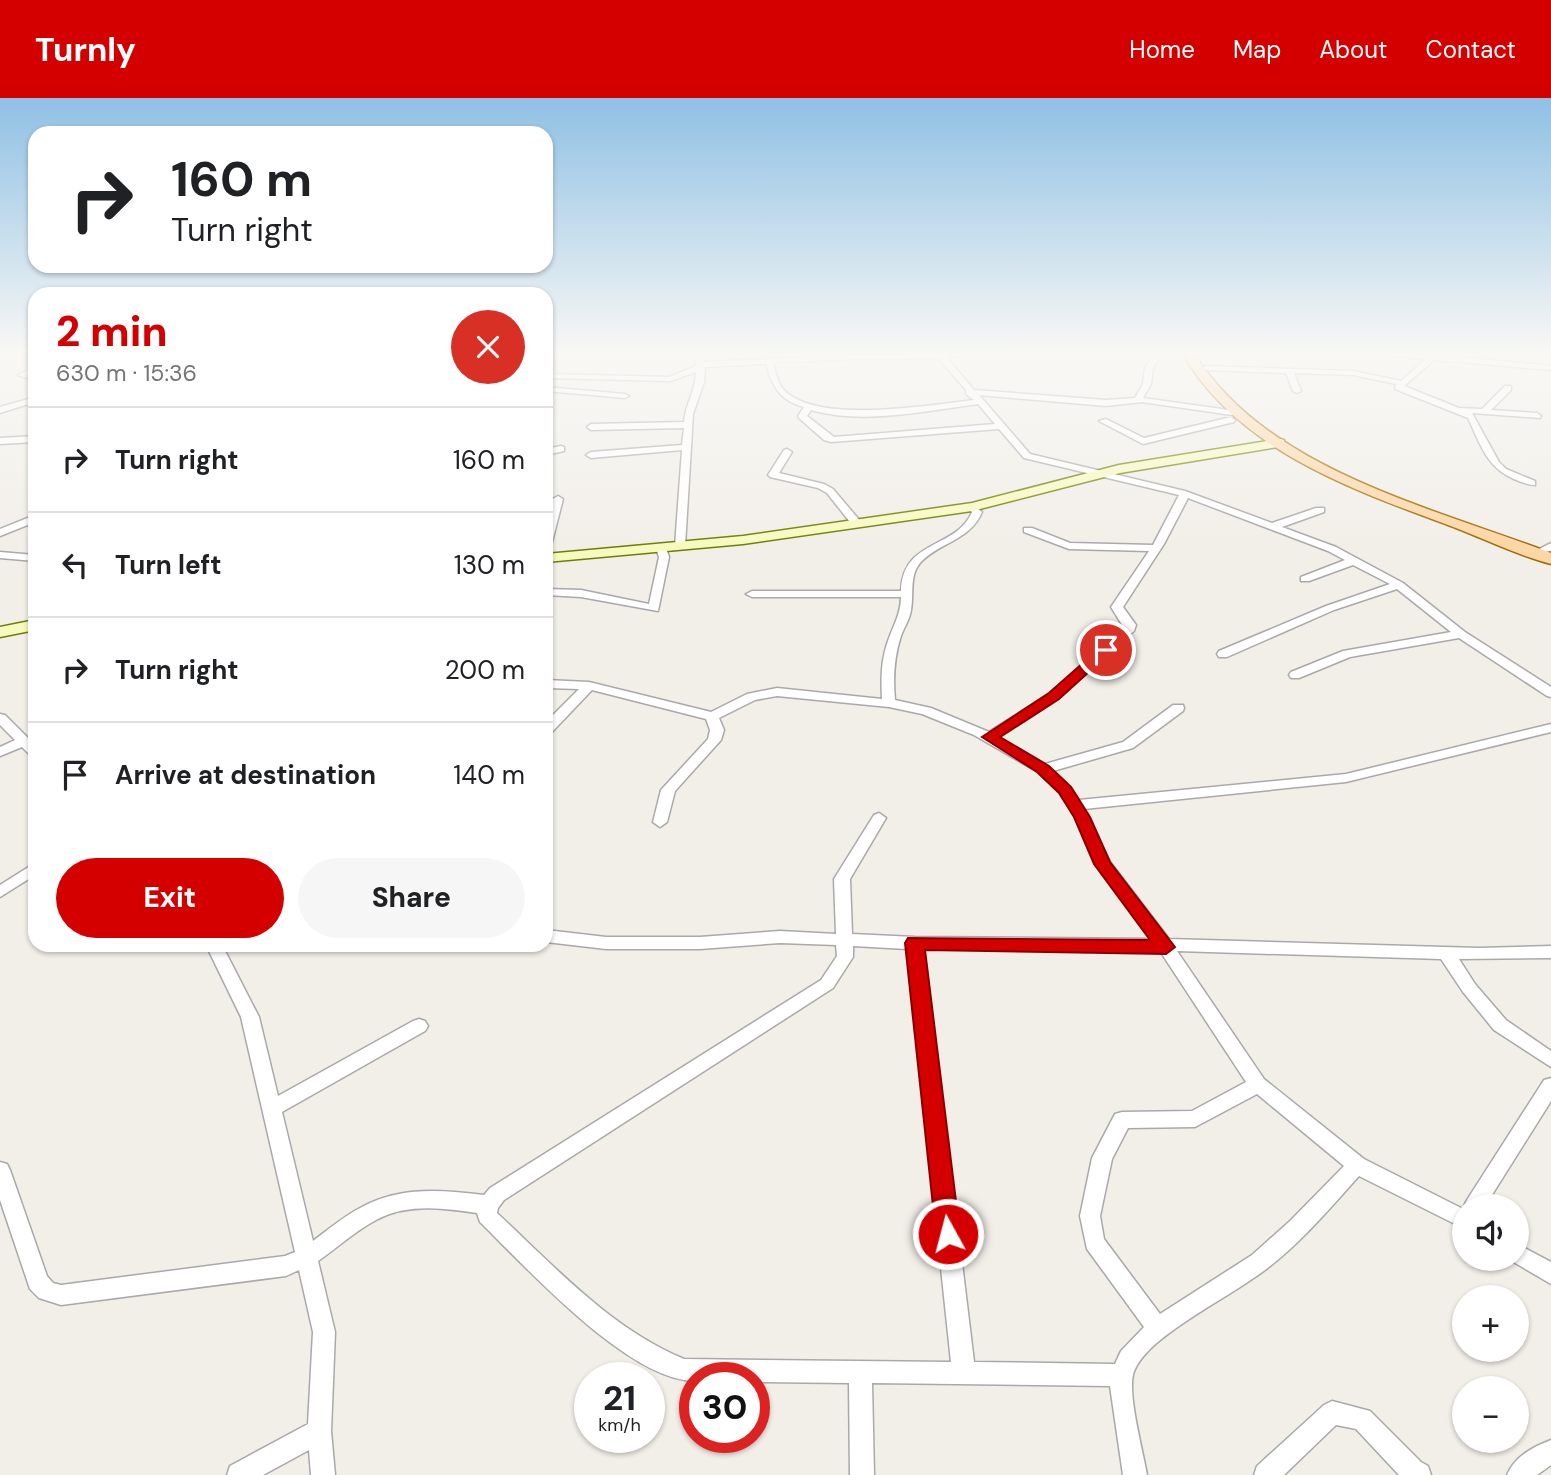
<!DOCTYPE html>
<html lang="en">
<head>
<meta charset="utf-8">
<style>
  :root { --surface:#fff; --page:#f6f6f6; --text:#202124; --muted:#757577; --line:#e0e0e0; --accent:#d40000 }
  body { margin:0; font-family:"DM Sans",sans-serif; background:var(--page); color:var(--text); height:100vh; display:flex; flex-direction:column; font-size:26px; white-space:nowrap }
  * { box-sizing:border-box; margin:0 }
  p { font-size:23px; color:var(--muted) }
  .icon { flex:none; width:38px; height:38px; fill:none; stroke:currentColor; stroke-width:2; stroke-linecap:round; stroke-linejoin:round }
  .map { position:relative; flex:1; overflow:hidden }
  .panel { position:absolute; left:28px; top:189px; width:525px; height:665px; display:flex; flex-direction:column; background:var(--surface); border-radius:21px; box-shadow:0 2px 5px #0004 }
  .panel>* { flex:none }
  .hud { position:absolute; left:28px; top:28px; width:525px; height:147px; border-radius:21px; box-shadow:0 2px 5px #0004; background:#fff; color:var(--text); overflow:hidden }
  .tools { position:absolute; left:1452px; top:1096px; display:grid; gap:14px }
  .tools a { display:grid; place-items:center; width:77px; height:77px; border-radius:50%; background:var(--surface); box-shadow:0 2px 5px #0004; font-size:35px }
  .speed { position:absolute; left:574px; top:1264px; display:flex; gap:14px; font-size:35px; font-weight:700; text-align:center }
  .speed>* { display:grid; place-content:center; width:91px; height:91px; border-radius:50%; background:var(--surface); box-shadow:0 2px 5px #0004; line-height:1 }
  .speed small { font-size:18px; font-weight:400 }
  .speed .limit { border:10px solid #d22; background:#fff; color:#111 }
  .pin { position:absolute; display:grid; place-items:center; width:60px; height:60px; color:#fff; margin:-30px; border:4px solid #fff; border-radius:50%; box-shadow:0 2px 7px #0007 }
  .me { position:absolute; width:77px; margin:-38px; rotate:353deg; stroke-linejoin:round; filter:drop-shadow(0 0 5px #0008) }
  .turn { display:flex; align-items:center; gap:24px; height:147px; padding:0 28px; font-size:32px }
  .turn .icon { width:91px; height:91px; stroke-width:2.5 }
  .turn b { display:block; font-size:49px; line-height:60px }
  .round { display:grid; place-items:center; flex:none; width:74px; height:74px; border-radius:37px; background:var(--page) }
  .headline { display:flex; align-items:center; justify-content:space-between; height:119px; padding:0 28px }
  h1 { font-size:42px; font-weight:800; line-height:52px; color:var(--accent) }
  .cta { display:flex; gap:14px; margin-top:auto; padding:14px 28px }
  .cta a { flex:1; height:80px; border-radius:42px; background:var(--accent); color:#fff; font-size:28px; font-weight:800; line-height:80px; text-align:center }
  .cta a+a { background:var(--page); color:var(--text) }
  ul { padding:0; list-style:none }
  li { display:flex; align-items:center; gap:21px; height:105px; padding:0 28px; border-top:2px solid var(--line) }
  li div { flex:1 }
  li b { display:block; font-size:26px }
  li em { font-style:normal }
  header { display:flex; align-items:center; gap:42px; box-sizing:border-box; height:98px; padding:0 35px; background:var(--accent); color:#fff }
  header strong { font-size:33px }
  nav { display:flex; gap:38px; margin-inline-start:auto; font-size:24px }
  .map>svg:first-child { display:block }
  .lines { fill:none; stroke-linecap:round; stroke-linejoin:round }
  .street-casing { stroke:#a9a9a9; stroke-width:3 }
  .secondary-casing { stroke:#707d05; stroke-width:3 }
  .primary-casing { stroke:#a06b00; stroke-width:3 }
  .street { fill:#fff; fill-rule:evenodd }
  .secondary { fill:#f7fabf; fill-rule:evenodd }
  .primary { fill:#fcd6a4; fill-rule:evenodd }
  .route { fill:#d40000; stroke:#8a0000; stroke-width:2 }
</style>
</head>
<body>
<header>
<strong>Turnly</strong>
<nav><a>Home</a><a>Map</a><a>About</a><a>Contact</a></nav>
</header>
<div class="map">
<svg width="1551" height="1377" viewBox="0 0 1551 1377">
  <rect width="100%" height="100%" fill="#f2efe9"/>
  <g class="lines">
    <g class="street-casing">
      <path id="street" d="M546 255H553L555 267 549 276 669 279 696 268 695 255H703V264L852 257 970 255 947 260 974 292 1106 302 1135 300 1143 286 1145 270 1155 255H1163L1153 270 1151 286 1143 300 1236 313 1239 314V318L1142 304 1106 308 979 297 1030 356 1185 393 1272 425 1316 410H1324V414L1282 429 1336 449 1403 485 1465 534 1551 589V599L1547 598 1459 540 1350 559 1299 580H1291L1289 577 1291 574 1343 553 1451 534 1397 491 1334 512 1227 559H1219L1217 556 1219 553 1326 508 1390 486 1353 467 1309 483H1301V479L1345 462 1328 453 1188 400 1164 446 1123 509 1136 527 1134 533 1058 601 998 640 1045 666 1123 644 1173 607H1183L1184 610 1183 613 1133 650 1053 673 1070 689 1079 702 1346 676 1551 626V634L1346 684 1084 711 1110 764 1169 841 1479 850 1551 848V860L1459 861 1475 886 1506 922 1551 953V969L1494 932 1463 894 1441 861 1177 853 1264 981 1364 1061 1465 1112V1131L1359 1078C1330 1110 1301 1145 1265 1172 1235 1194 1202 1211 1172 1233 1158 1243 1137 1260 1133 1277 1128 1299 1143 1353 1147 1377H1123L1110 1288 872 1285 874 1377H850L849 1285 754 1284V1279H695V1283C629 1283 526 1169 480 1124L477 1115C444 1110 406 1105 376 1122 355 1133 337 1150 318 1163L335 1234 331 1333 335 1377H311L309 1352 263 1377H227L230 1368 308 1326 313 1234 299 1172 286 1178 61 1207 39 1200 30 1191 0 1102V1064L7 1066 10 1072 47 1178 53 1185 61 1187 285 1158 295 1154 241 919 206 847H222L259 919 278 998 413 923 419 921 425 923 428 928 425 933 282 1014 313 1143C329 1131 344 1118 362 1109 401 1088 442 1092 484 1097L490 1090 821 882 837 858 836 847 780 845 700 851H606L546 844V832L606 839H700L780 833 836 836 834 781 874 717 879 715 886 720 850 781 852 836 915 839 1151 841 1098 770 1075 719 1060 695 1038 674 974 637 922 616 889 609 777 598 755 602 719 620 724 632 721 642 675 693 667 724 660 729 653 724 661 692 708 641 710 632 706 621 592 592 551 635 546 636V624L579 591 546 590V582L589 584 711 614 747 596 777 590 882 601C881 581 881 562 888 543 893 528 901 516 901 499H752L746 496 752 493H901C903 440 956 452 972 414L967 409 972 406 982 414C970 443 939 444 920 465 909 478 914 497 911 512 910 521 904 529 901 538 894 559 893 580 895 602L931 610 989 634 1050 595 1124 530 1111 509 1149 453 1069 451 1024 434V430H1032L1070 445 1153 447 1179 397 1024 360 999 331 831 344 824 342 799 320 798 318 804 309C780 303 772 288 766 266L705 269 704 284 693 316 685 448 680 451 675 448 682 352 591 360 586 357 591 354 682 347 684 330 591 332 587 329 591 326 684 324C685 307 696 292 696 274L670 283 546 280ZM852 261H939L966 292V296L974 302C930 307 814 327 783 291 777 284 776 274 773 265ZM978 306 995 326 834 339 807 318 811 312C863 327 925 313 978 306ZM853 848 907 851 951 1264 684 1261C610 1230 555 1169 497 1115L498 1110 504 1102 833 890 853 859ZM924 851 1160 853 1246 984 1192 1013 1122 1014 1115 1016 1092 1060 1080 1118 1087 1151 1144 1229 1121 1253 1115 1266 974 1264ZM1257 996 1344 1068 1290 1123 1252 1157 1160 1216 1104 1141 1100 1118 1112 1061 1128 1030 1195 1029Z
        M1382 255 1430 257 1441 255 1439 257 1551 268V272L1434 262 1404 288 1459 310 1482 311 1505 288H1511V292L1491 312 1537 315 1541 318 1540 320 1472 315 1499 364 1506 371 1535 383V387C1528 387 1521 384 1514 381 1486 369 1480 345 1468 320L1395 291 1396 286 1353 277 1294 275 1301 293 1297 295 1293 293 1286 275 1206 272 1202 270 1206 268 1353 273 1401 283 1426 261 1386 257Z
        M35 268V273L29 277 35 278V283L18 277Z
        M546 289 625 296 629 298 625 300 546 293Z
        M35 299V304L0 315V309Z
        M1231 319 1235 322 1234 324 1143 346 1099 323 1106 321 1144 340Z
        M35 338V344L0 346V340Z
        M561 348 564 349V353L546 357V351Z
        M787 351 792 354 779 375 824 386 833 391 861 424V428H853L827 395 818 390 770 379 768 377 784 352Z
        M558 398 563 401 551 448 546 451V428L553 401Z
        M35 417V424L0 438V431Z
        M1551 445V453L1539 455V451Z
        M661 447 666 450 669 459 658 513 581 499 546 497V491L581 492 649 506 659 459 656 450Z
        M0 454 35 457V463L0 460Z
        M0 616 5 617 35 647V658L30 657 22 649 0 658V649L15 642 0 627Z
        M35 765V777L0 799V787Z
        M1551 980V1003L1485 1108H1465V1110L1464 1108 1467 1102 1544 982Z
        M1517 1146 1551 1164V1186L1510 1162 1517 1160Z
        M1332 1303 1370 1313 1421 1364 1428 1368 1431 1377H1399L1356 1331 1336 1327 1284 1377H1254L1257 1368 1324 1307Z
        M1551 1342V1367L1537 1377H1507C1515 1358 1533 1349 1551 1342Z"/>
    </g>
    <g class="secondary-casing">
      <path id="secondary" d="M1280 341 1284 342V348L1120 375 972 413 743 446 546 464V456L743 438 972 405 1119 367Z
        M35 522V532L0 539V529Z"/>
    </g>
    <g class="primary-casing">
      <path id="primary" d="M1182 255H1194C1265 371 1430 409 1551 455V466C1519 458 1487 442 1456 430 1354 392 1240 354 1182 255Z"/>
    </g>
    <use href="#street" class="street"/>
    <use href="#secondary" class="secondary"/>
    <use href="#primary" class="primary"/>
  </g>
  <linearGradient id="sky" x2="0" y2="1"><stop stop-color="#8fc0e4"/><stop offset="0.57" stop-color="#f9f8f5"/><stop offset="1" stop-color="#f9f8f5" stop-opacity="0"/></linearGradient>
  <rect width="1551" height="448" fill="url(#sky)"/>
  <path class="route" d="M1101 549 1113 552 1059 601 1000 639 1049 668 1071 689 1090 719 1110 764 1175 849 1166 856 925 852 960 1136 956 1144 948 1147 940 1144 936 1136 905 845 908 840 1150 842 1094 766 1074 719 1059 695 1037 674 982 639 1049 595Z"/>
</svg>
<div class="tools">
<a><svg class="icon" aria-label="sound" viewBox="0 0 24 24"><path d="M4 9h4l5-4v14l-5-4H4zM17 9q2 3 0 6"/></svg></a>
<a>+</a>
<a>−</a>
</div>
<div class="speed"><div>21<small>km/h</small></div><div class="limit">30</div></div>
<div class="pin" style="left:1106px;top:552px;background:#d93025"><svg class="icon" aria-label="arrive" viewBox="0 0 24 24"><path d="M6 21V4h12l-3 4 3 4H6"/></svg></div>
<svg class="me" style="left:948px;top:1136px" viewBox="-20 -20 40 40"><circle r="17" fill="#d40000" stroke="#fff" stroke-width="3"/><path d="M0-11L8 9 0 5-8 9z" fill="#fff"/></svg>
<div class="hud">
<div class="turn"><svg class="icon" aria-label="right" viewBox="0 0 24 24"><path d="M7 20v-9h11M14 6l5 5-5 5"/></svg><div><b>160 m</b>Turn right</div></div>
</div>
<section class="panel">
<div class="headline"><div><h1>2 min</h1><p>630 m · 15:36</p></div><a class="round" style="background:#d93025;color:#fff"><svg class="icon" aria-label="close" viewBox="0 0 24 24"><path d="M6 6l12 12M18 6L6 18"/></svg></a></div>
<ul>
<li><svg class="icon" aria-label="right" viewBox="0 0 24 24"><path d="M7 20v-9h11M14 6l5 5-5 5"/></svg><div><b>Turn right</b></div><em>160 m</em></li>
<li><svg class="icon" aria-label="left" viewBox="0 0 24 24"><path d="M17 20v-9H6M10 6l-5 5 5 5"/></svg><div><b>Turn left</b></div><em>130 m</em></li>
<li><svg class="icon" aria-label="right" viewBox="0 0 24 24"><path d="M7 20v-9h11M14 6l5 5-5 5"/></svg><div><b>Turn right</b></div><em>200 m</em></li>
<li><svg class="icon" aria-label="arrive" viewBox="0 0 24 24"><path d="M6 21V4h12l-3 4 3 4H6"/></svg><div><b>Arrive at destination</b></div><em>140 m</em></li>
</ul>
<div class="cta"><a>Exit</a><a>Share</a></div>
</section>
</div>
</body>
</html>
